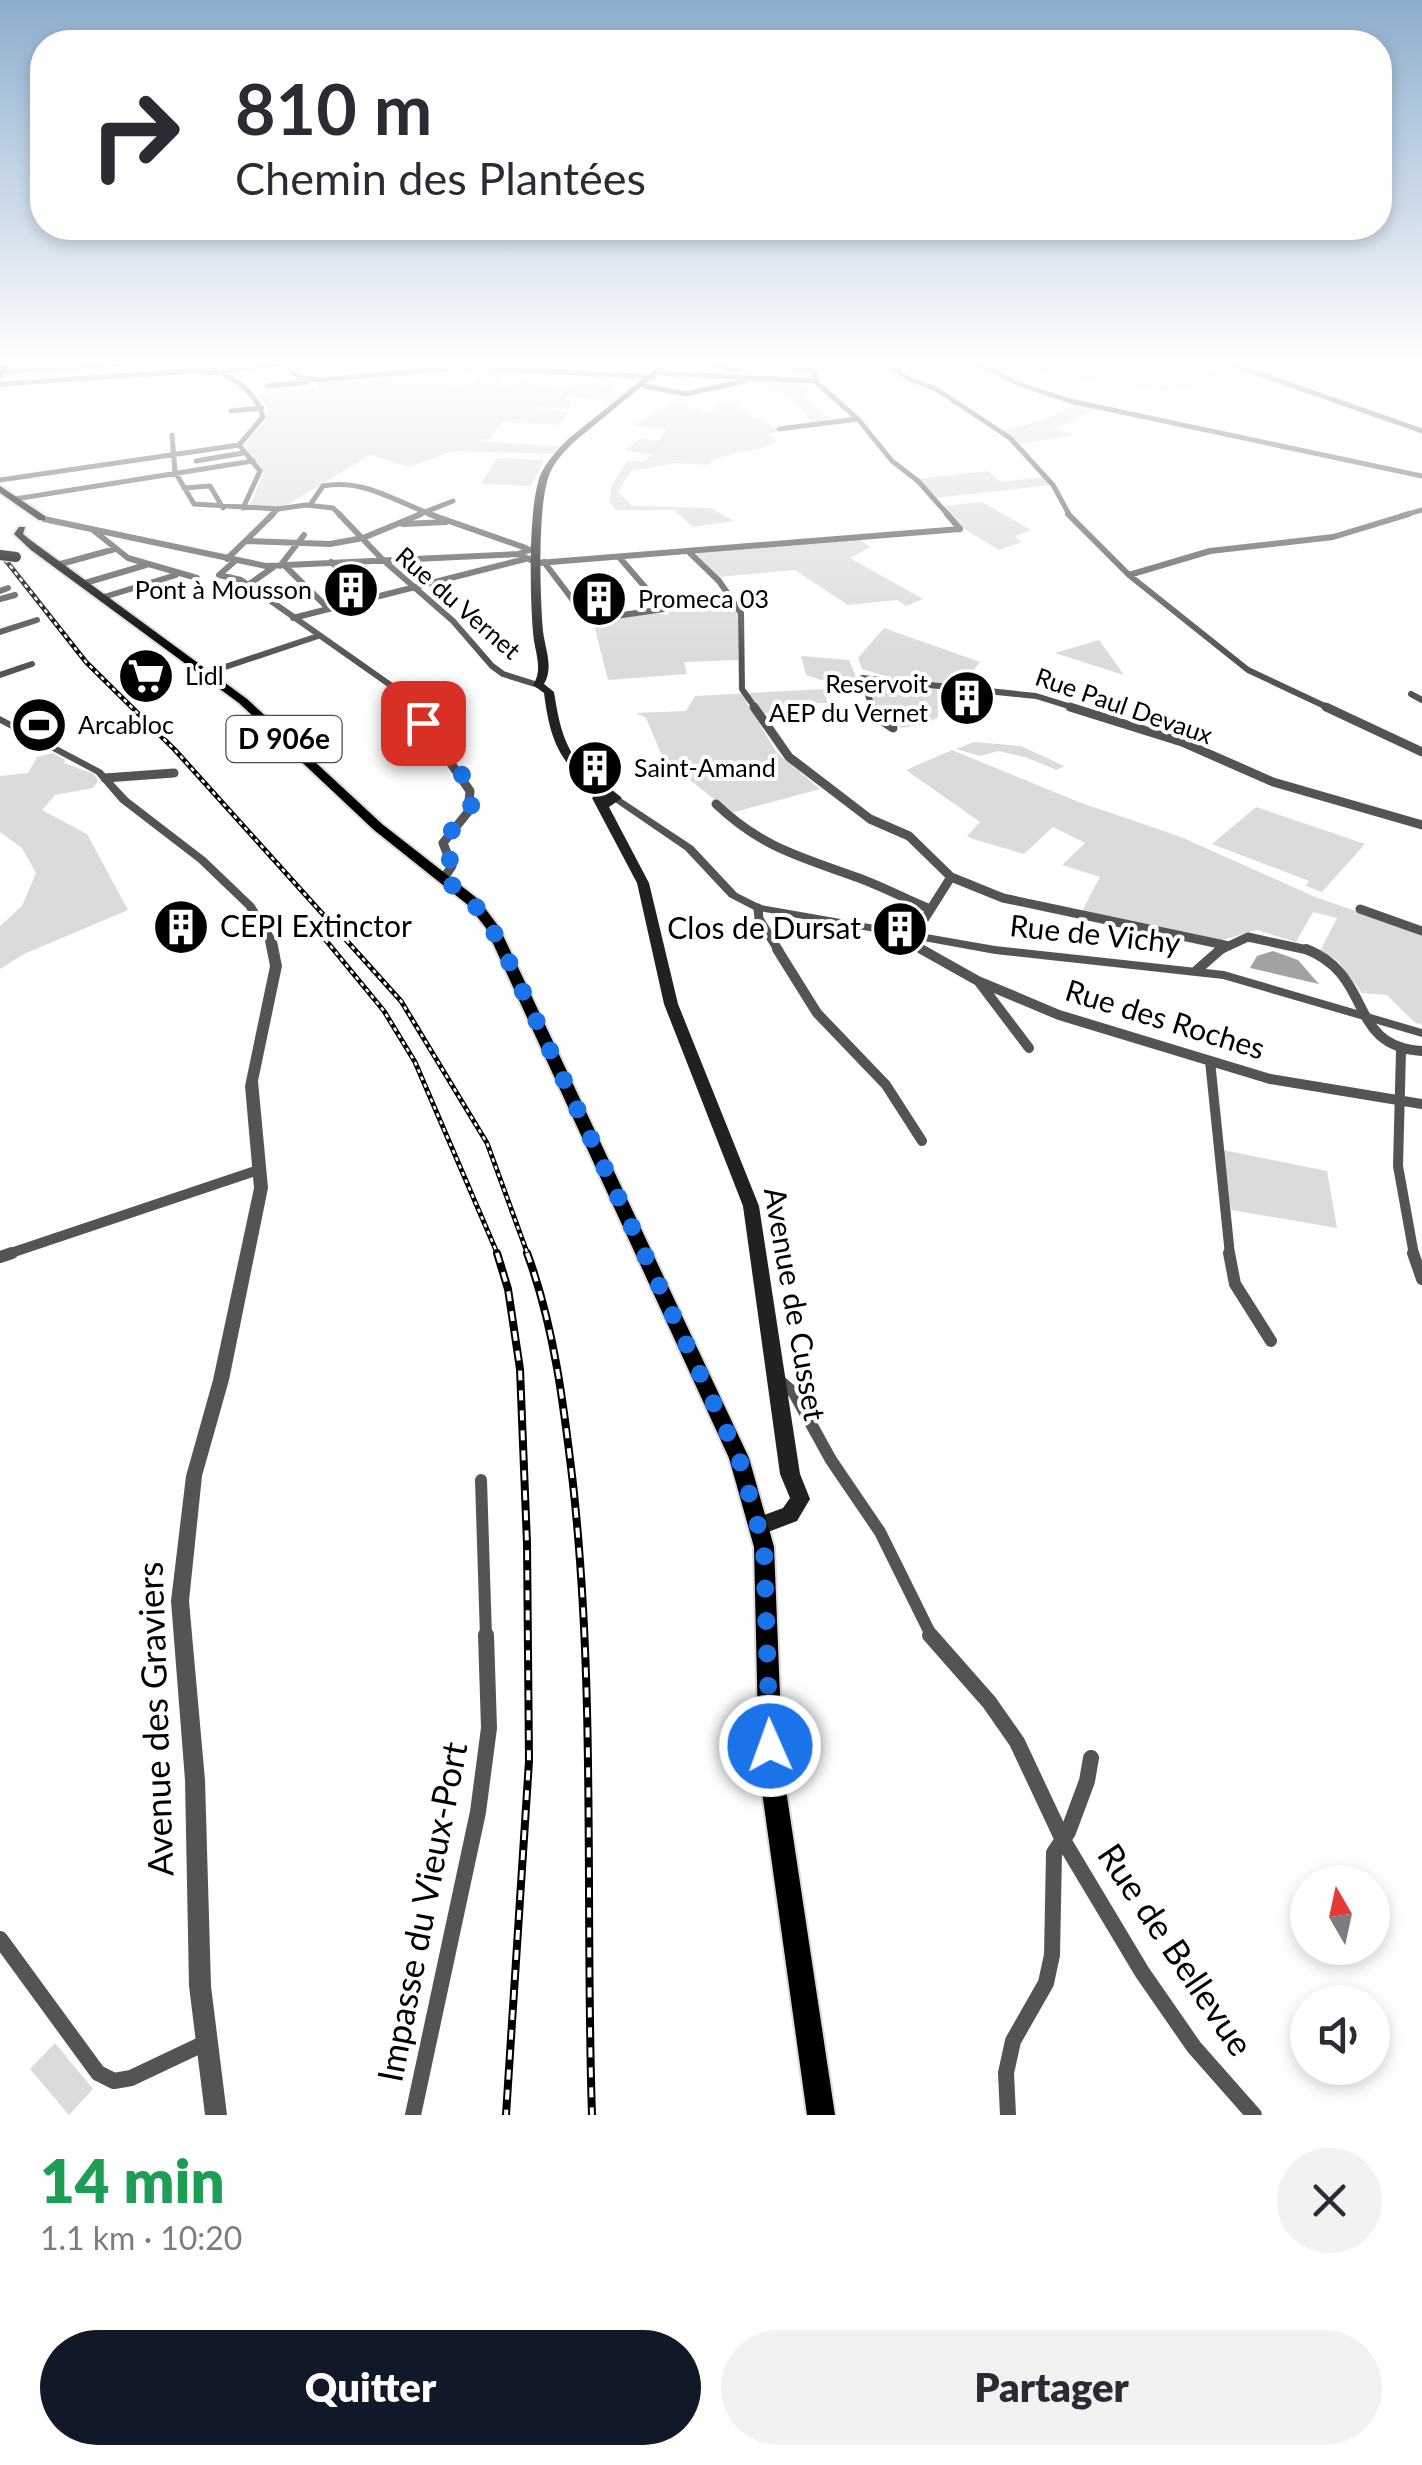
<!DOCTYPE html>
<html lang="fr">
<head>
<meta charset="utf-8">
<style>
  :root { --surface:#fff; --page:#f2f2f3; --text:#2b2b33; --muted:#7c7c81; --accent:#111827 }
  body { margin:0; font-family:Lato,sans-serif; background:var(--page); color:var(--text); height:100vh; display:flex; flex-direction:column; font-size:38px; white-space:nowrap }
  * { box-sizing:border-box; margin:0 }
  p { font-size:32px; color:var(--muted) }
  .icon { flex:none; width:55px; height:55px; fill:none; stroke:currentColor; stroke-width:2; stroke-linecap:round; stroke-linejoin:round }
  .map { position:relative; height:2115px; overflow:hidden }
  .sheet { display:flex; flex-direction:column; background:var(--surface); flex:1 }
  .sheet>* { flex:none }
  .guide { position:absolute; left:30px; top:30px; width:1362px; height:210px; border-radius:40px; box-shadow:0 5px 15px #0003; background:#fff; color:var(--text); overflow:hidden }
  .needle { width:65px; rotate:351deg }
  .tools { position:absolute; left:1290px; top:1865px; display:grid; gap:20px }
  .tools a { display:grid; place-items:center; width:100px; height:100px; border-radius:50%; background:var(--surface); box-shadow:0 5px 15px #0003; font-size:50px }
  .pin { position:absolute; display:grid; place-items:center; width:85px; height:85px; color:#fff; margin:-42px; border-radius:20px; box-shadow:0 5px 15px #0006 }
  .me { position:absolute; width:110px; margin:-55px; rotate:358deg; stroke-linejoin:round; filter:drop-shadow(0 0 8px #0008) }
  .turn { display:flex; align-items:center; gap:35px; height:210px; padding:0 40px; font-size:45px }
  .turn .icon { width:130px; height:130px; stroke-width:2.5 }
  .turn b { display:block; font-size:70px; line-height:85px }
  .round { display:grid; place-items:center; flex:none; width:105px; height:105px; border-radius:52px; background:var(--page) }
  .overview { display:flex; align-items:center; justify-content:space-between; height:170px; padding:0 40px }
  h1 { font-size:60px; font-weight:800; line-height:75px; color:#1e9e55 }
  .cta { display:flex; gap:20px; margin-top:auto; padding:20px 40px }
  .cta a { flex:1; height:115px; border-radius:60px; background:var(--accent); color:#fff; font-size:40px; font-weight:800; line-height:115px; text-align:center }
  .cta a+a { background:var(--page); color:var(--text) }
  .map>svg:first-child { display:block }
  .green { fill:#dbdbdb }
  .water { fill:#a2a2a2 }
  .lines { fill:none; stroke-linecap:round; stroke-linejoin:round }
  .primary-casing { stroke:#dbdbdb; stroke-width:4 }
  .minor-far5 { stroke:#545454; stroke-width:5 }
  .minor-far4 { stroke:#545454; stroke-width:6 }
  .minor-far3 { stroke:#545454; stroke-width:9 }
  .minor-far2 { stroke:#545454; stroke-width:10 }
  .minor-far1 { stroke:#545454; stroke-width:12 }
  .minor { stroke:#545454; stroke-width:16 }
  .tertiary { fill:#545454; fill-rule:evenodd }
  .secondary { fill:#212121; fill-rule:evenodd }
  .primary { fill:#000; fill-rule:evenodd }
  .rail-far1-casing { stroke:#000; stroke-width:5 }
  .rail-casing { stroke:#000; stroke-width:8 }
  .rail-far1 { stroke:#fff; stroke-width:2.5; stroke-dasharray:4; stroke-linecap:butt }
  .rail { stroke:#fff; stroke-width:4; stroke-dasharray:10; stroke-linecap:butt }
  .primary-bridge-casing { stroke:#dbdbdb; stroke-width:12; stroke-linecap:butt }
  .primary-bridge { stroke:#000; stroke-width:10 }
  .route { stroke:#1a73e8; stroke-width:18; stroke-dasharray:0 32.4 }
  .labels { text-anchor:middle; stroke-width:8; stroke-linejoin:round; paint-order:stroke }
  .far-poi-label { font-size:25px; fill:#000; stroke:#fff; text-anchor:start }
  .far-street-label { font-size:25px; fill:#000; stroke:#fff }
  .shield { fill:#fff; stroke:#4c4c4c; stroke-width:2.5 }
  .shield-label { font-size:28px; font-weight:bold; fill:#000 }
  .poi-label { font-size:30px; fill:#000; stroke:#fff; text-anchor:start }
  .street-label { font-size:30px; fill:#000; stroke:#fff }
  .near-street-label { font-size:35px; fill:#000; stroke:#fff }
</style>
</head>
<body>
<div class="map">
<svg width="1422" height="2115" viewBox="0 0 1422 2115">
  <rect width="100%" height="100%" fill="#fff"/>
  <path class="green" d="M1022 362H1203L1226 380 1163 391 1033 371Z
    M462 368 452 386 475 382 476 377H470L474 368 503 369 498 387 525 380 553 390 582 382 615 386 611 391 631 393 618 402 567 396 565 399 572 400 569 409 524 406 568 412 560 425 502 422 491 438 479 441 562 447 554 454 453 451 410 467 370 455 282 508 250 506 264 472 247 451 246 442 270 415 259 393 318 390 316 381Z
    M795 380 811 393 803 395 830 420 812 423 795 401 763 385Z
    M677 402 705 413 718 409 714 406 733 403 778 430 768 435 779 440C756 455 729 448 707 465L677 463 631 471 618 492 632 506 711 508 734 521 693 527 674 510H616L609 501 612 485 627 461 644 462 652 455 625 450 640 438 658 441 667 430 633 425Z
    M1083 402 1100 407 1057 428 1075 435 1021 444 1003 430 1038 422Z
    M497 458 544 460 531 486 481 484Z
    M988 471 1001 482 1042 477 1051 485 936 498 919 479Z
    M982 502 1031 530 1015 536 1022 542 999 550 961 527 943 506Z
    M857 537 870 547 850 558 923 599 906 606 897 600 848 605 795 570 719 577 694 551Z
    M728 600 738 614V660L684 662 687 674 608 680 593 621 654 613 668 615 669 609Z
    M884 628 980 662 972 672 960 678 961 685 892 678 862 669 858 658Z
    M1099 640 1124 675 1055 653Z
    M801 656 849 660 857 679 821 680 806 675Z
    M867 683 937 688 938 717 929 723 902 728 875 712Z
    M824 689 827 703 800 704V709L762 714 753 700 746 702 777 753 820 789 731 813 663 758 646 718 636 713 686 711 695 696Z
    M974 742 1021 746 1064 766 1057 770 1025 757 998 751 980 756 956 749Z
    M952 750 1076 801 1181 837 1315 897 1422 934V1025L1414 1022 1387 995 1362 993 1337 960 1320 951 1337 918 1313 912 1296 942 1257 930 1219 941 1081 913 1100 877 1062 865 1085 843 1053 827 1024 854 973 839 967 836 980 822 906 770Z
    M53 753 65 760 64 763 94 774 98 781 93 788 55 795 42 810 87 834 128 910 24 954 0 969V926L22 906 36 873 22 848 0 832V776L28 773 37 757Z
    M1256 807 1365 844 1322 892 1306 886 1309 881 1212 844Z
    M1223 1150 1327 1171 1337 1228 1231 1210Z
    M55 2043 93 2089 69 2115 30 2069Z"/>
  <path class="water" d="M1273 951 1298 960 1319 984 1250 968 1257 956Z"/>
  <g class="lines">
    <g class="primary-casing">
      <path id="primary" d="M5 362H11L0 379V370Z
        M0 486 45 516V520H39L0 493Z
        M19 527H25L23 534 29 539 247 699 382 824 478 899 499 927 749 1458 774 1547 783 1770 835 2115H807L759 1770 754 1547 729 1458 486 928 468 905 374 830 239 703 31 550 14 534Z"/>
    </g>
    <path class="minor-far5" d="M202 362C227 376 255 387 263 417L239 445
      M281 362 298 377 318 380 463 367 653 377
      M708 362 737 370
      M811 362 818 384 858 419 892 461 918 481 949 516
      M882 362 909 379 936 389 1010 438 1053 485 1070 516
      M976 362 1019 384 1070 401 1422 476
      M1225 362 1422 431
      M191 369 210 373 287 362
      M794 369H814
      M5 372 129 363
      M657 373 816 381
      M0 384 193 371
      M267 386 307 382
      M644 386 686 394 745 381
      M231 411 262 408
      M779 429 858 419
      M172 435 175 472 194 504 278 509 306 505 333 508 341 516
      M239 445 260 471 243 508
      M196 461 243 453
      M0 480 239 445
      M184 488 210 486 223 508
      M15 499 253 461
      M310 505 323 486C365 478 397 503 436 516
      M270 516 278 509
      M415 516 453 501
      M1401 516 1422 510"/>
    <path class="minor-far4" d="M339 514 382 559 453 621 492 666 503 674 538 685
      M429 514 526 548
      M947 514 960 529
      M1068 514 1129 575 1248 670 1331 709
      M44 519 266 566 518 554
      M403 524 446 522
      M93 530 128 558 197 578
      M246 541 330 544 363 538 421 514
      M535 548 537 556 531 560 518 554Z
      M688 551 719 581 741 613 742 689 756 709
      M227 559 273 514
      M531 560 538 563 960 529
      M235 561 219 575 241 580 396 689 414 709
      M331 562 371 598
      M544 562 588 620 664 609 619 557
      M57 565 115 549
      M284 565 329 609
      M280 566 304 535
      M1129 575 1210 551 1333 537 1409 514
      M85 583 146 565
      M248 585 275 566
      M0 591 8 588
      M104 597 176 575
      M0 599 15 595
      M293 618 525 559
      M0 632 37 620
      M207 673 318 636
      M0 675 32 664
      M1411 694 1422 700
      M873 709 862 678 1036 696 1078 709"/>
    <path class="minor-far3" d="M412 707 470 791 468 812 443 843 452 866 444 878
      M754 707 789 757 870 819 909 836 951 877 913 937 914 945 925 951
      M872 707 875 716 893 728
      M1070 707 1182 742 1273 782 1422 825
      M1326 707 1422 752
      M105 778 174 773
      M716 804C762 848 801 857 859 878 883 887 906 899 930 909
      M951 877 1003 898 1229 946
      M758 908 759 919 779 951
      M1360 909 1422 931
      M1218 951 1248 937 1312 951"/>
    <path class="minor-far2" d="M777 949 817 1013 886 1085 922 1141
      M921 949 978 981 1059 1015 1270 1079 1422 1104
      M1306 949C1375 976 1346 1046 1422 1051
      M1197 970 1221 949
      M979 982 1029 1048
      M1401 1051 1398 1166 1414 1255
      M1210 1061 1230 1255
      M5 1255 261 1169"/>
    <path class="minor-far1" d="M1229 1253 1235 1284 1271 1341
      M1413 1253 1422 1279
      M0 1257 12 1253
      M779 1380 794 1393 831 1460 880 1532 932 1637
      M481 1480 486 1637"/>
    <path class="minor" d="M930 1635 989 1702 1017 1742 1063 1840 1142 1972 1194 2047 1254 2115
      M0 1939 98 2073 114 2081 131 2078 205 2043
      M413 2115 478 1812 489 1728 486 1635
      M1008 2115 1006 2073 1013 2041 1046 1983 1052 1955 1054 1853 1068 1832 1087 1781 1091 1758"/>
    <path class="tertiary" d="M0 716 102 770 128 798 206 858 254 904 277 941 282 966 258 1081 268 1188 229 1380 202 1476 189 1601 205 1780 211 1986 227 2115H205L189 1986 185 1780 171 1601 186 1476 213 1380 254 1188 245 1086 270 966 265 941 246 908 198 862 120 802 96 774 0 723Z
      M616 795 693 846 737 893 761 905 995 946 1224 971 1422 1029V1037L1223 979 995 954 754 910 729 897 685 850 612 800V796Z"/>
    <path class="secondary" d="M664 362H671L574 442C565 451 555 461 550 473 537 502 540 596 543 631 545 649 554 667 544 684L554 692C559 723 564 752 589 773 599 782 612 789 622 798L609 807 649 883 678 1004 759 1206 800 1474 810 1499 797 1521 760 1535 753 1533 750 1526 753 1519 783 1508 790 1498 780 1474 743 1206 664 1004 637 883 592 798 599 792C559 764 550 740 544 693L533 685C544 668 534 651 533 632 530 596 528 509 540 476 546 461 558 450 568 439Z"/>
    <use href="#primary" class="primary"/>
    <g class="rail-far1-casing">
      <path id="rail-far1" d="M0 553 86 662 175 750 401 1001 487 1143 528 1255
        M310 921 384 1011 415 1062 498 1255"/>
    </g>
    <g class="rail-casing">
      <path id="rail" d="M497 1253 508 1289 520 1369 527 1543 529 1761 506 2115
        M527 1253C554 1325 564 1407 573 1484 596 1693 585 1905 592 2115"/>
    </g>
    <use href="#rail-far1" class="rail-far1"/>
    <use href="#rail" class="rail"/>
    <g class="primary-bridge-casing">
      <path id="primary-bridge" d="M0 555 16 557"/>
    </g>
    <use href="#primary-bridge" class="primary-bridge"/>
  </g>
  <linearGradient id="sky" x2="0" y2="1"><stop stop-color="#8cadcc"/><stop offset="0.55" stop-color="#fff"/><stop offset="1" stop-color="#fff" stop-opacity="0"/></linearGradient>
  <rect width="1422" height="658" fill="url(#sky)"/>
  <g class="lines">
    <path class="route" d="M423 723C437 740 482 789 469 812 462 823 449 830 444 842L452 866 444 878 484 914 505 953 739 1458 764 1547 770 1746"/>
  </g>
  <defs>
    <g id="building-disc" transform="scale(2.875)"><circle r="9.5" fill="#000" stroke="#fff"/><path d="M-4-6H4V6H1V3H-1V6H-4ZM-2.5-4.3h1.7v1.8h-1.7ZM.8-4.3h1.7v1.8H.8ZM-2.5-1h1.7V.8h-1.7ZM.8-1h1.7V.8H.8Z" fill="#fff"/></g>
    <g id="supermarket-disc" transform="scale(2.875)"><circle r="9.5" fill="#000" stroke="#fff"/><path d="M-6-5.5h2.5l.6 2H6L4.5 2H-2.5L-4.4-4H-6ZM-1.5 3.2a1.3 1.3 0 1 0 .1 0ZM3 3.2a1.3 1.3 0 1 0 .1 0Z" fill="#fff"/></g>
    <g id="stadium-disc" transform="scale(2.875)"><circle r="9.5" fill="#000" stroke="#fff"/><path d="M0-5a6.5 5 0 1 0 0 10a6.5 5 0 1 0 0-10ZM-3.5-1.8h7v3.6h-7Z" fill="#fff"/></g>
  </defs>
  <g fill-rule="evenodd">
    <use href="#building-disc" x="351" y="590"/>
    <use href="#building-disc" x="599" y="599"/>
    <use href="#supermarket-disc" x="146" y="676"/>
    <use href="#building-disc" x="967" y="698"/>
    <use href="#stadium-disc" x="39" y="725"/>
    <use href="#building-disc" x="595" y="768"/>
    <use href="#building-disc" x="181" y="927"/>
    <use href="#building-disc" x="900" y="929"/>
  </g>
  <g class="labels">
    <g class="far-poi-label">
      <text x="312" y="599" text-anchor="end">Pont à Mousson</text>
      <text x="638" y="608">Promeca 03</text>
      <text x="185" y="685">Lidl</text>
      <text x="928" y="693" text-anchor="end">Reservoit<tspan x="928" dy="29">AEP du Vernet</tspan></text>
      <text x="78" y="734">Arcabloc</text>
      <text x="634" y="777">Saint-Amand</text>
    </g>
    <g class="far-street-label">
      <text transform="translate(458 603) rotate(41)" y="9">Rue du Vernet</text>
      <text transform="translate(1124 706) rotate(19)" y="9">Rue Paul Devaux</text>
    </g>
    <rect class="shield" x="226.5" y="716" width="115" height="46" rx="8"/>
    <g class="shield-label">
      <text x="284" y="749">D 906e</text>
    </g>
    <g class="poi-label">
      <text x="220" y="937">CEPI Extinctor</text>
      <text x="861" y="939" text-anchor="end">Clos de Dursat</text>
    </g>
    <g class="street-label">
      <text transform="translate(1095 935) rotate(6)" y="10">Rue de Vichy</text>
      <text transform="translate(1165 1020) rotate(17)" y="10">Rue des Roches</text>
      <text transform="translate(794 1304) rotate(80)" y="10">Avenue de Cusset</text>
    </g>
    <g class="near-street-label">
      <text transform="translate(156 1719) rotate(-92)" y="12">Avenue des Graviers</text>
      <text transform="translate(423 1912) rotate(-79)" y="12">Impasse du Vieux-Port</text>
      <text transform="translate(1175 1950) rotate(56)" y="12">Rue de Bellevue</text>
    </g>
  </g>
</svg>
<div class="tools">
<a><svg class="needle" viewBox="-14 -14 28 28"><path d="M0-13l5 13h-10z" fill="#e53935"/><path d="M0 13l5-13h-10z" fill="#7c7c81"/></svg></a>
<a><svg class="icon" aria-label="sound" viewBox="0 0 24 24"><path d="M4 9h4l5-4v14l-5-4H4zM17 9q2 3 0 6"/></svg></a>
</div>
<div class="pin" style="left:423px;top:723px;background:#d93025"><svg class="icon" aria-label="arrive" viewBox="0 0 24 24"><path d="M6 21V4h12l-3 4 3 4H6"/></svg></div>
<svg class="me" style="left:770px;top:1746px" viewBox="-20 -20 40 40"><circle r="17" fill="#1a73e8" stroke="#fff" stroke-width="3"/><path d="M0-11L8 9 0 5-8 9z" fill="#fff"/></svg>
<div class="guide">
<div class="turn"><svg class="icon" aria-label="right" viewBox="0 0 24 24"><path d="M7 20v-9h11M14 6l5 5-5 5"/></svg><div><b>810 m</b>Chemin des Plantées</div></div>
</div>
</div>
<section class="sheet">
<div class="overview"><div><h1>14 min</h1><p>1.1 km · 10:20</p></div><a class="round"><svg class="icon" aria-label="close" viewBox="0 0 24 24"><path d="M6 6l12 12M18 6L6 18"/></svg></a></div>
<div class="cta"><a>Quitter</a><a>Partager</a></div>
</section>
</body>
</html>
